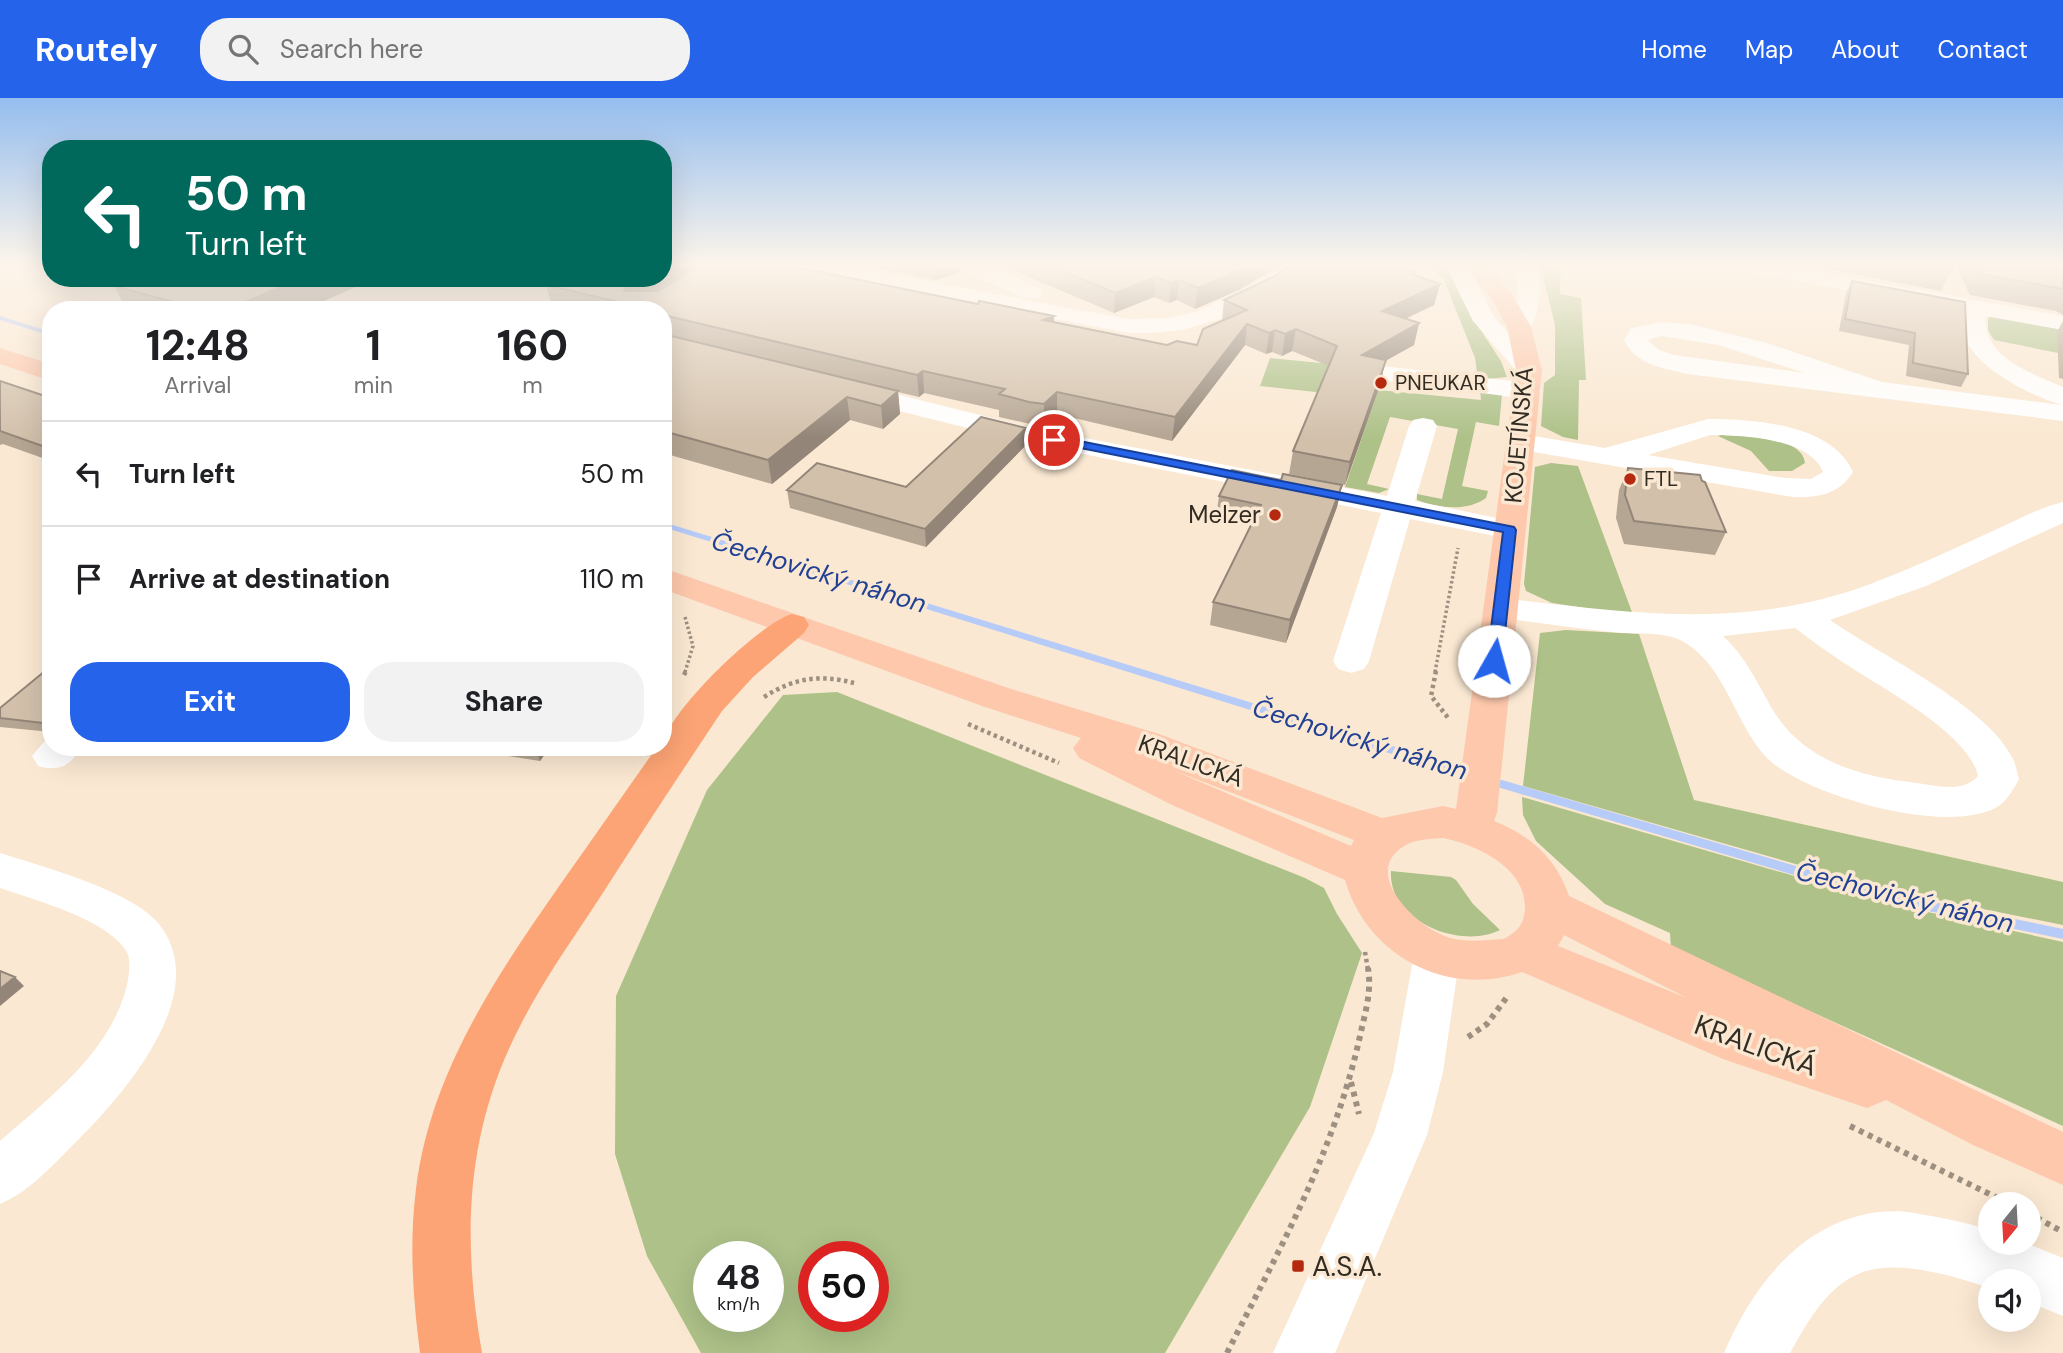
<!DOCTYPE html>
<html lang="en">
<head>
<meta charset="utf-8">
<style>
  :root { --surface:#fff; --page:#f2f2f2; --text:#202124; --muted:#757577; --line:#e0e0e0; --accent:#2563eb }
  body { margin:0; font-family:"DM Sans",sans-serif; background:var(--page); color:var(--text); height:100vh; display:flex; flex-direction:column; font-size:26px; white-space:nowrap }
  * { box-sizing:border-box; margin:0 }
  p { font-size:23px; color:var(--muted) }
  .icon { flex:none; width:38px; height:38px; fill:none; stroke:currentColor; stroke-width:2; stroke-linecap:round; stroke-linejoin:round }
  .map { position:relative; flex:1; overflow:hidden }
  .panel { position:absolute; left:42px; top:203px; width:630px; height:455px; display:flex; flex-direction:column; background:var(--surface); border-radius:28px; box-shadow:0 7px 28px #0002 }
  .panel>* { flex:none }
  .banner { position:absolute; left:42px; top:42px; width:630px; height:147px; border-radius:28px; box-shadow:0 7px 28px #0002; background:#00695c; color:#fff; overflow:hidden }
  .needle { width:46px; rotate:198deg }
  .fabs { position:absolute; left:1978px; top:1094px; display:grid; gap:14px }
  .fabs a { display:grid; place-items:center; width:63px; height:63px; border-radius:50%; background:var(--surface); box-shadow:0 7px 28px #0002; font-size:35px }
  .speed { position:absolute; left:693px; top:1143px; display:flex; gap:14px; font-size:35px; font-weight:700; text-align:center }
  .speed>* { display:grid; place-content:center; width:91px; height:91px; border-radius:50%; background:var(--surface); box-shadow:0 7px 28px #0002; line-height:1 }
  .speed small { font-size:18px; font-weight:400 }
  .speed .limit { border:10px solid #d22; background:#fff; color:#111 }
  .pin { position:absolute; display:grid; place-items:center; width:60px; height:60px; color:#fff; margin:-30px; border:4px solid #fff; border-radius:50%; box-shadow:0 2px 7px #0007 }
  .me { position:absolute; width:77px; margin:-38px; rotate:7deg; stroke-linejoin:round; filter:drop-shadow(0 0 5px #0008) }
  .turn { display:flex; align-items:center; gap:24px; height:147px; padding:0 28px; font-size:32px }
  .turn .icon { width:91px; height:91px; stroke-width:2.5 }
  .turn b { display:block; font-size:49px; line-height:60px }
  .eta { display:flex; justify-content:space-evenly; align-items:center; height:119px; text-align:center }
  .eta b { font-size:42px; font-weight:700; line-height:49px }
  .action { display:flex; gap:14px; margin-top:auto; padding:14px 28px }
  .action a { flex:1; height:80px; border-radius:28px; background:var(--accent); color:#fff; font-size:28px; font-weight:700; line-height:80px; text-align:center }
  .action a+a { background:var(--page); color:var(--text) }
  ul { padding:0; list-style:none }
  li { display:flex; align-items:center; gap:21px; height:105px; padding:0 28px; border-top:2px solid var(--line) }
  li div { flex:1 }
  li b { display:block; font-size:26px }
  li em { font-style:normal }
  header { display:flex; align-items:center; gap:42px; box-sizing:border-box; height:98px; padding:0 35px; background:var(--accent); color:#fff }
  header strong { font-size:33px }
  nav { display:flex; gap:38px; margin-inline-start:auto; font-size:24px }
  .search { width:490px; height:63px; background:var(--page); display:flex; align-items:center; gap:18px; box-sizing:border-box; padding:0 24px; border-radius:28px; color:var(--muted); font-size:26px }
  .map>svg:first-child { display:block }
  .green { fill:#adc188; fill-rule:evenodd }
  .lines { fill:none; stroke-linecap:round; stroke-linejoin:round }
  .stream { fill:#b6cbf8; fill-rule:evenodd }
  .path-far2 { stroke:#9d9081; stroke-width:3.5; stroke-dasharray:2.5 2.5; stroke-linecap:butt }
  .path-far1 { stroke:#9d9081; stroke-width:4.5; stroke-dasharray:3.5 3.5; stroke-linecap:butt }
  .path { stroke:#9d9081; stroke-width:6; stroke-dasharray:5 5; stroke-linecap:butt }
  .minor { fill:#fff; fill-rule:evenodd }
  .major { fill:#fdc8ac; fill-rule:evenodd }
  .highway { fill:#fca475; fill-rule:evenodd }
  .wall { fill:#b5a593 }
  .shaded-wall { fill:#938678 }
  .building { fill:#d2c0ab; stroke:#938678; stroke-width:2 }
  .route { fill:#2563eb; stroke:#184099; stroke-width:2 }
  .poi-dot { fill:#b5290f; stroke:#fae8d2; stroke-width:2.5 }
  .labels { text-anchor:middle; stroke-width:7; stroke-linejoin:round; paint-order:stroke }
  .far-poi-label { font-size:21px; fill:#322c23; stroke:#fae8d2; text-anchor:start }
  .street-label { font-size:24px; fill:#322c23; stroke:#fae8d2 }
  .poi-label { font-size:24px; fill:#322c23; stroke:#fae8d2; text-anchor:end }
  .water-label { font-size:26px; font-style:italic; fill:#214194; stroke:#fae8d2 }
  .near-street-label { font-size:28px; fill:#322c23; stroke:#fae8d2 }
  .near-poi-label { font-size:28px; fill:#322c23; stroke:#fae8d2; text-anchor:start }
</style>
</head>
<body>
<header>
<strong>Routely</strong>
<div class="search"><svg class="icon" aria-label="search" viewBox="0 0 24 24"><circle cx="10" cy="10" r="6"/><path d="M15 15l6 6"/></svg>Search here</div>
<nav><a>Home</a><a>Map</a><a>About</a><a>Contact</a></nav>
</header>
<div class="map">
<svg width="2063" height="1255" viewBox="0 0 2063 1255">
  <rect width="100%" height="100%" fill="#fae8d2"/>
  <path class="green" d="M1427 166H1445L1474 222 1501 263 1507 279 1478 282 1475 260 1444 182Z
    M1540 166H1561L1560 196 1581 200 1586 282H1579L1578 342 1563 339 1541 328 1544 285 1555 277V227Z
    M1993 218 2063 231V256L1994 242 1988 232V220Z
    M1270 260 1341 267 1368 291 1481 302 1480 291 1502 297 1499 328 1476 324 1462 388 1488 393 1486 400C1467 414 1438 410 1417 402V396L1442 401 1458 331 1390 319 1367 386 1389 391 1379 395 1345 389 1374 304 1369 300 1260 288Z
    M1721 337C1742 338 1802 337 1805 365L1792 373H1769L1751 353 1718 338Z
    M1551 365 1578 368 1633 517 1552 505 1526 493 1524 486 1535 369Z
    M1566 532 1639 536 1694 702 2063 784V827L1883 791 1523 688 1540 535Z
    M837 594 1305 780 1324 790 1337 816 1362 855 1310 1009 1165 1255H701L647 1158 615 1056 616 898 707 692 783 597ZM709 1158H768V1218H709ZM814 1158H873V1218H814Z
    M1522 699 1887 805 2063 844V1028L1671 850 1670 835 1605 806 1536 743 1523 717Z
    M1391 773 1451 779 1456 782 1473 806 1500 832C1460 852 1388 823 1391 773Z"/>
  <g class="lines">
    <path class="stream" d="M0 218 51 234V238L0 222Z
      M663 424 1477 674 1478 677 1477 680H1469L663 429Z
      M1488 678 1885 794 2063 831V841L1885 804 1484 685 1482 682 1484 679Z"/>
    <path class="path-far2" d="M685 519 693 548 685 574
      M1435 574 1458 450"/>
    <path class="path-far1" d="M1436 573 1431 598 1449 621
      M684 577 686 573
      M764 599C794 580 819 576 854 585
      M968 626 1059 665
      M1365 854 1368 872"/>
    <path class="path" d="M1468 939 1487 926 1507 899
      M1351 984 1359 1016
      M1850 1028 2010 1106
      M2028 1115 2063 1134
      M1227 1255C1280 1150 1334 1055 1360 938 1365 915 1372 894 1368 870"/>
    <path class="minor" d="M825 166H853L868 172 1129 221 1167 220 1195 214 1240 194 1287 166H1312L1271 196 1226 219 1182 232 1152 235H1129L862 185 828 171Z
      M956 166H985L1040 190 1043 195 1040 200H1024L959 171Z
      M1445 166H1467L1495 220 1542 272 1538 277 1529 280 1520 277 1473 223Z
      M1515 166H1537C1541 190 1542 213 1528 234L1519 236 1510 234 1507 229 1518 198Z
      M1733 166H1778L2063 218V232L1985 218C1986 227 1987 237 1992 245 2005 267 2041 279 2063 289V323L1688 276C1663 270 1636 267 1624 242L1631 230 1661 224 1690 226 1767 245 1882 284 2062 307C2032 299 1982 272 1967 245 1962 236 1962 224 1961 213L1744 173 1736 171ZM1661 238 1718 247 1805 275 1674 257 1659 252 1648 242Z
      M1383 268 1528 285 1537 287 1541 293 1537 299 1528 301 1374 281 1370 276 1374 271Z
      M848 284 1028 329 1387 398 1409 328 1413 322 1423 320 1433 322 1437 328 1415 403 1521 425 1526 432 1521 439 1510 441 1410 421 1369 563 1364 571 1351 575 1338 571 1333 563 1381 415 1028 345 839 298 835 292 839 286Z
      M1708 321C1754 321 1832 326 1853 374 1839 396 1819 400 1793 399L1522 352 1512 350 1508 344 1512 338 1522 336 1605 350ZM1710 337C1741 337 1810 340 1823 374L1811 381 1785 380 1648 357Z
      M2063 404V425L1926 488 1830 522C1880 557 1987 607 2013 661 2016 667 2017 675 2019 681 2014 690 2008 701 2000 707 1953 740 1804 698 1766 659 1734 624 1726 569 1684 544 1667 534 1642 536 1622 535 1582 531 1541 525 1501 520L1489 517 1484 510 1489 503 1501 500C1631 515 1747 533 1873 485 1914 469 1954 451 1995 432 2017 422 2039 410 2063 404ZM1795 530C1811 542 1827 554 1844 565 1880 589 1969 635 1978 678 1963 695 1937 688 1917 685 1859 678 1803 664 1771 609 1757 584 1745 558 1723 538Z
      M48 639H51V649H81C71 668 59 674 38 668L32 658Z
      M0 755C41 768 133 793 159 826 215 897 119 1002 70 1050 49 1071 28 1094 0 1106V1043C49 1000 111 954 127 887 129 877 132 860 125 851 103 820 35 802 0 790Z
      M1437 837 1454 842 1460 856 1443 974 1427 1037 1335 1255H1273L1374 1035 1393 974 1414 856 1420 842Z
      M1899 1113C1931 1117 1960 1123 1990 1132V1144H2023L2063 1160V1218L2028 1204V1183H1990V1190C1954 1178 1892 1159 1856 1177 1825 1191 1806 1227 1790 1255H1724C1751 1192 1796 1130 1867 1116 1877 1113 1889 1114 1899 1113Z"/>
    <path class="major" d="M1465 166H1487L1513 198 1531 229 1542 272 1497 715 1494 723C1531 738 1556 760 1569 798L2063 1034V1087L1973 1047 1886 1002 1867 1010 1723 961 1522 874C1447 900 1367 858 1345 782L1172 707 1079 660 1073 650 1081 640 982 608 663 491V470L1008 590 1159 636 1382 720 1443 708 1456 711 1516 272 1507 229 1494 205ZM1170 671 1354 742 1351 748ZM1443 740C1477 747 1527 770 1525 811 1524 826 1518 833 1504 841 1483 842 1460 846 1440 836 1410 822 1361 772 1406 747 1415 741 1432 741 1443 740ZM1564 837 1687 900 1558 848Z
      M0 250 51 266V283L0 266Z"/>
    <path class="highway" d="M792 516 804 519 809 527 804 535 753 579 722 613C680 676 638 740 597 804 570 845 541 886 519 930 465 1035 462 1141 482 1255H420C413 1200 409 1147 416 1091 430 975 497 877 562 784 594 739 625 694 657 649H663C663 618 761 524 792 516Z"/>
  </g>
  <path class="wall" d="M701 166 653 193 978 206 1054 218V225L1167 247H1197L1222 223 1224 202 1416 174V177L1440 186 1434 207 1406 220 1419 225 1414 247 1385 263 1381 284 1345 387 1289 376 1293 353 1329 268 1292 253 1282 258 1272 254 1266 256 1245 247 1172 343 1057 316 1044 329 999 319V312L924 295 919 299 898 294 900 316 883 331 850 322 772 386 663 355V212H567L552 208 546 187Z
    M870 166H959L960 174 936 182 884 172Z
    M998 166H1282L1239 192 1195 211 1177 202 1169 205 1154 199 1114 215Z
    M1803 166H1949L1952 172 1941 193Z
    M1955 166H2063V217L2056 213 1970 197Z
    M133 180H375L304 212H127L114 188Z
    M1852 183 1968 276 1961 289 1906 278 1909 247 1839 233 1846 195Z
    M2063 223V281L2059 280 2057 234Z
    M0 283 51 300V363L3 346 0 347Z
    M1026 347 926 449 790 410 787 392 906 389Z
    M1628 370 1702 383 1726 434 1715 457 1624 446 1616 420 1619 392Z
    M1281 382 1342 387 1337 409 1286 545 1210 527 1213 504 1251 427 1216 420 1219 398Z
    M51 568V634L0 629V610Z
    M504 649H550L540 663 508 658Z"/>
  <path class="shaded-wall" d="M663 166H701L634 205 624 193 629 184 635 180H663Z
    M935 166H959L960 174 936 182Z
    M1251 166H1282L1239 192 1195 211 1198 190Z
    M1156 179 1154 199 1114 215 1115 195Z
    M301 180H375L304 212H227Z
    M1179 182 1177 202 1169 205 1171 185Z
    M1440 186 1434 207 1378 234 1382 213Z
    M1054 218V239L1043 222Z
    M1419 225 1414 247 1385 263 1381 284 1345 387 1350 364 1362 257Z
    M1247 226 1245 247 1172 343 1175 319Z
    M1296 231 1292 253 1282 258 1285 236Z
    M1275 232 1272 254 1266 256 1269 235Z
    M923 273 924 295 919 299 917 277Z
    M898 293 900 316 883 331 881 308Z
    M1057 294V316L1044 329V306Z
    M847 299 850 322 772 386 768 362Z
    M1026 330V347L926 449 925 431Z
    M1342 387 1337 409 1286 545 1290 522Z
    M51 618V634H50L43 625Z
    M540 649H550L540 663 537 654Z
    M15 879 24 888 0 908V891Z"/>
  <path class="building" d="M704 166H781L978 206 979 203 1054 218 1043 222 1167 247 1177 243 1197 247 1203 231 1247 212 1224 202 1275 178 1292 166H1392L1416 174 1412 176 1440 186 1382 213 1419 225 1362 257 1386 262 1350 364 1293 353 1337 248 1296 231 1285 236 1275 232 1269 235 1247 226 1175 319 1057 294 1044 306 1029 304 999 296 1005 291 923 273 917 277 663 217V212H611L623 205 546 187 560 180H635L629 184 624 193H657Z
    M1046 166H1251L1241 171 1198 190 1179 182 1171 185 1156 179 1115 195Z
    M1917 166H1949L1952 172Z
    M1976 166H2063V191L1981 176Z
    M133 180H301L227 212H203L114 188Z
    M1852 183 1965 204 1968 276 1913 265 1915 235 1845 221Z
    M663 236 898 293 881 308 847 299 768 362 663 333Z
    M0 283 51 300V306L46 308 51 309V351L0 333Z
    M981 319 1026 330 925 431 787 392 817 365 906 389Z
    M1628 370 1700 377 1702 383 1705 384 1726 434 1634 423 1625 397Z
    M1232 372 1281 382 1283 376 1342 387 1290 522 1213 504 1261 407 1219 398Z
    M51 568V618L43 625 0 620V610Z
    M508 649H540L537 654Z
    M0 873 15 879 0 891Z"/>
  <linearGradient id="sky" x2="0" y2="1"><stop stop-color="#94bdee"/><stop offset="0.49" stop-color="#fdf5eb"/><stop offset="1" stop-color="#fdf5eb" stop-opacity="0"/></linearGradient>
  <rect width="2063" height="341" fill="url(#sky)"/>
  <path class="route" d="M1054 338 1514 429 1516 432 1502 563 1494 568 1487 563 1503 434 1050 344V339Z"/>
  <g class="poi-dot">
    <circle cx="1381" cy="285" r="7"/>
    <circle cx="1630" cy="381" r="7"/>
    <circle cx="1275" cy="417" r="7"/>
    <rect x="1291" y="1161" width="14" height="14" rx="3.5"/>
  </g>
  <g class="labels">
    <g class="far-poi-label">
      <text x="1395" y="292">PNEUKAR</text>
      <text x="1644" y="388">FTL</text>
    </g>
    <g class="street-label">
      <text transform="translate(1519 337) rotate(-85)" y="8">KOJETÍNSKÁ</text>
      <text transform="translate(1191 663) rotate(20)" y="8">KRALICKÁ</text>
    </g>
    <g class="poi-label">
      <text x="1261" y="425">Melzer</text>
    </g>
    <g class="water-label">
      <text transform="translate(819 474) rotate(17)" y="9">Čechovický náhon</text>
      <text transform="translate(1360 641) rotate(17)" y="9">Čechovický náhon</text>
      <text transform="translate(1905 799) rotate(14)" y="9">Čechovický náhon</text>
    </g>
    <g class="near-street-label">
      <text transform="translate(1756 947) rotate(20)" y="10">KRALICKÁ</text>
    </g>
    <g class="near-poi-label">
      <text x="1312" y="1178">A.S.A.</text>
    </g>
  </g>
</svg>
<div class="fabs">
<a><svg class="needle" viewBox="-14 -14 28 28"><path d="M0-13l5 13h-10z" fill="#e53935"/><path d="M0 13l5-13h-10z" fill="#757577"/></svg></a>
<a><svg class="icon" aria-label="sound" viewBox="0 0 24 24"><path d="M4 9h4l5-4v14l-5-4H4zM17 9q2 3 0 6"/></svg></a>
</div>
<div class="speed"><div>48<small>km/h</small></div><div class="limit">50</div></div>
<div class="pin" style="left:1054px;top:342px;background:#d93025"><svg class="icon" aria-label="arrive" viewBox="0 0 24 24"><path d="M6 21V4h12l-3 4 3 4H6"/></svg></div>
<svg class="me" style="left:1494px;top:563px" viewBox="-20 -20 40 40"><circle r="19" fill="#fff"/><path d="M0-13L10 11 0 6-10 11z" fill="#2563eb"/></svg>
<div class="banner">
<div class="turn"><svg class="icon" aria-label="left" viewBox="0 0 24 24"><path d="M17 20v-9H6M10 6l-5 5 5 5"/></svg><div><b>50 m</b>Turn left</div></div>
</div>
<section class="panel">
<div class="eta">
<div><b>12:48</b><p>Arrival</p></div>
<div><b>1</b><p>min</p></div>
<div><b>160</b><p>m</p></div>
</div>
<ul>
<li><svg class="icon" aria-label="left" viewBox="0 0 24 24"><path d="M17 20v-9H6M10 6l-5 5 5 5"/></svg><div><b>Turn left</b></div><em>50 m</em></li>
<li><svg class="icon" aria-label="arrive" viewBox="0 0 24 24"><path d="M6 21V4h12l-3 4 3 4H6"/></svg><div><b>Arrive at destination</b></div><em>110 m</em></li>
</ul>
<div class="action"><a>Exit</a><a>Share</a></div>
</section>
</div>
</body>
</html>
